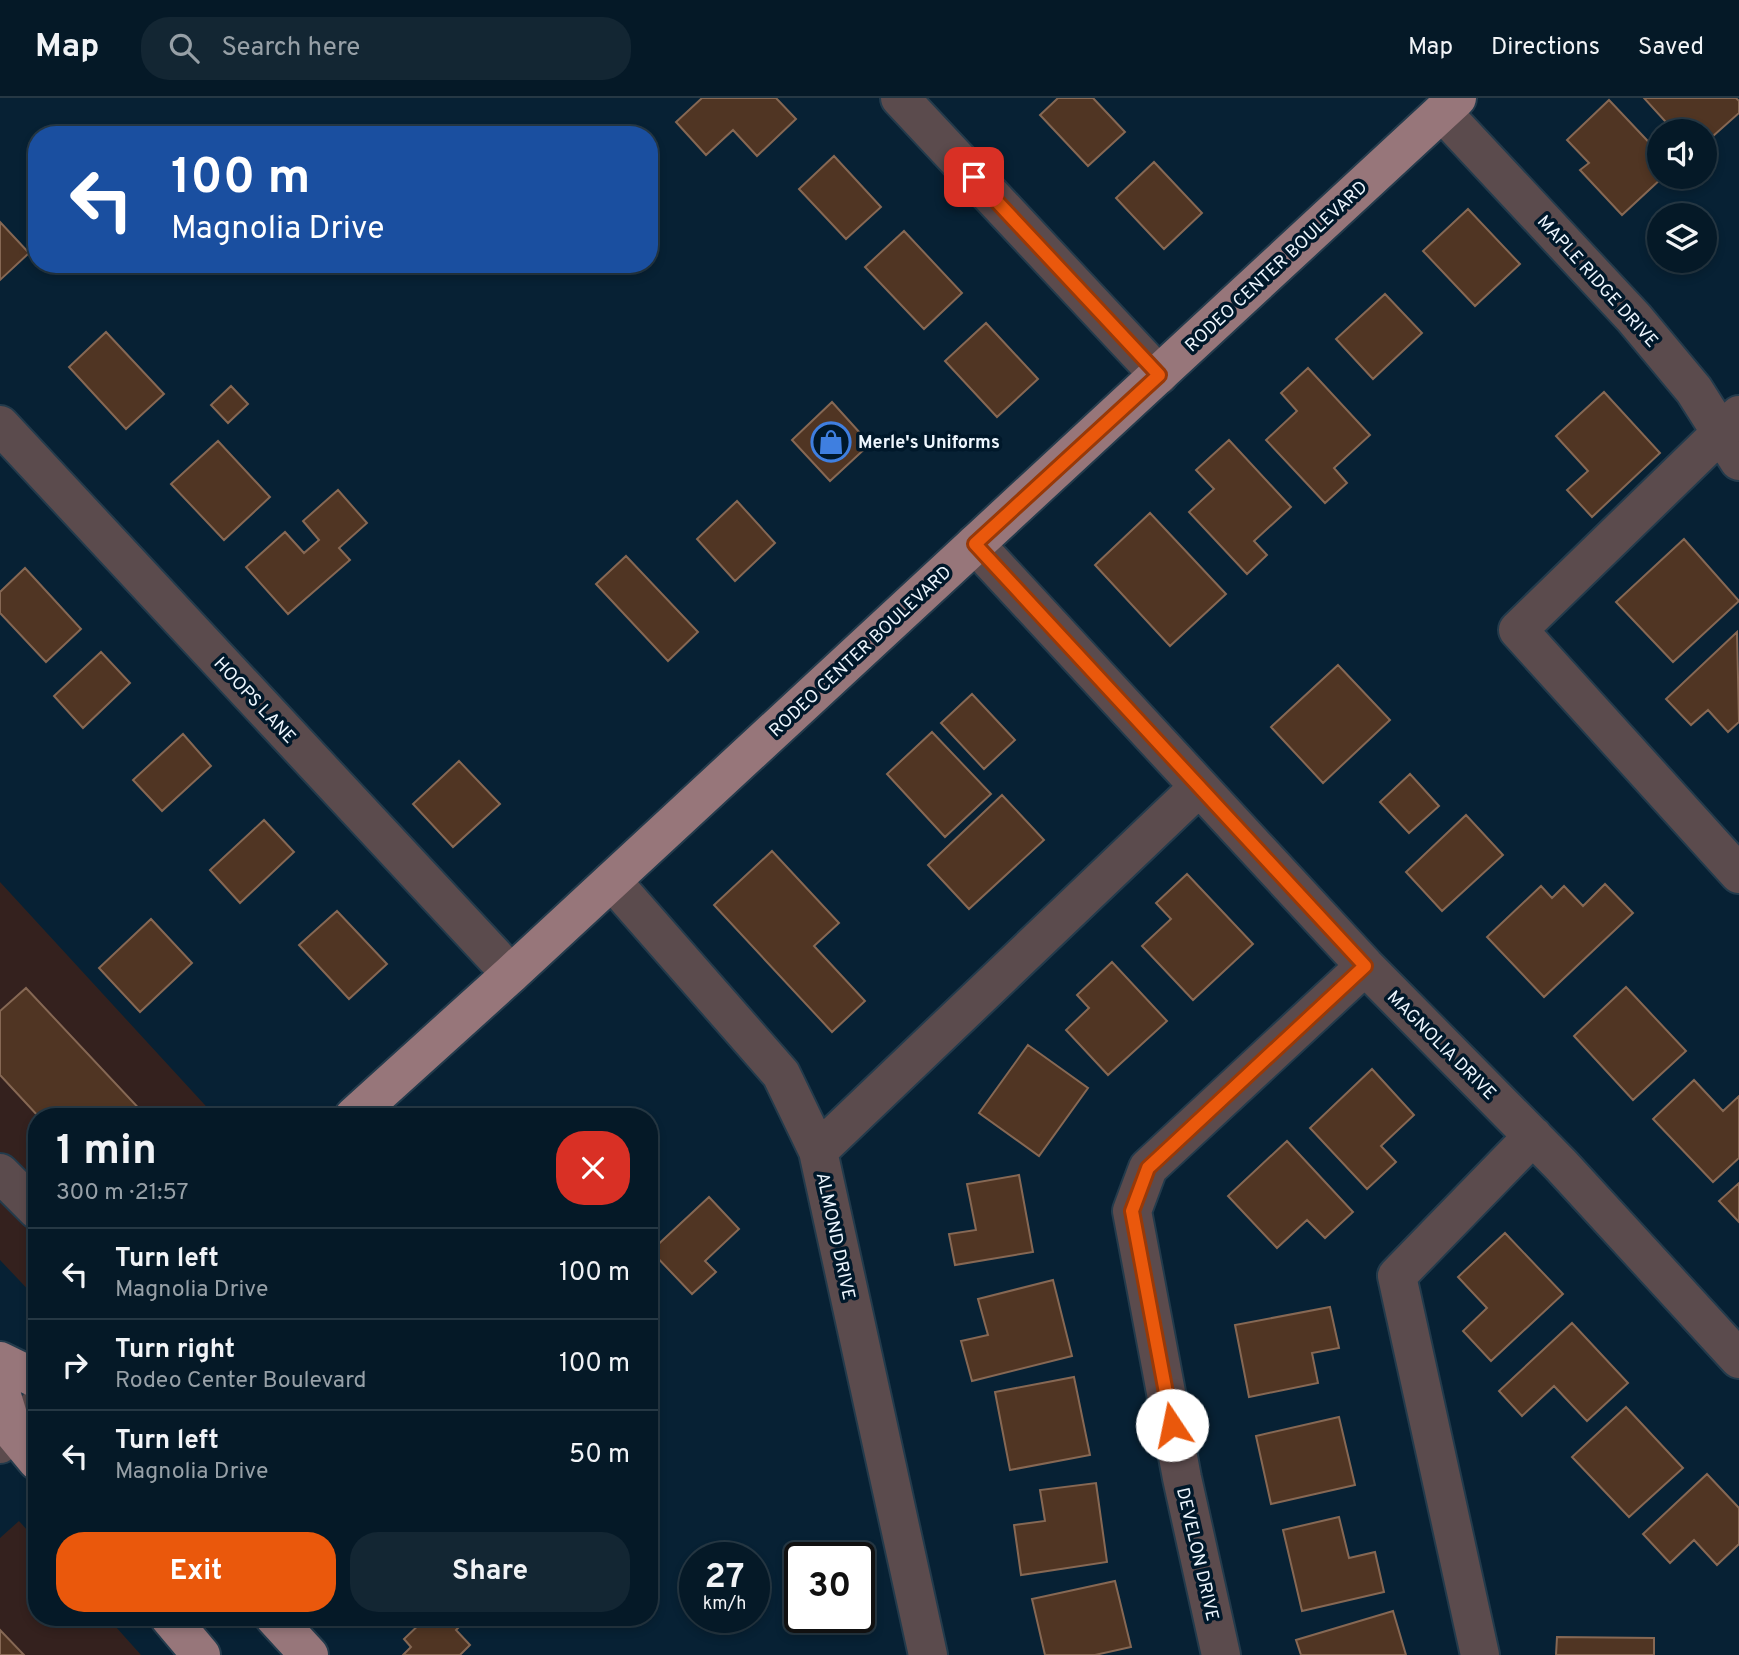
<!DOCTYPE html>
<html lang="en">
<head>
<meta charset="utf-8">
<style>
  :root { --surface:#051927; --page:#132633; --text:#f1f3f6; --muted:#97a0a7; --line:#263844; --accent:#ea580c }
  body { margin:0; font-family:Overpass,sans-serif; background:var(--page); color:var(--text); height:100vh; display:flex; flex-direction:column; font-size:26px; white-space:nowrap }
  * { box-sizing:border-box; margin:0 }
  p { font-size:23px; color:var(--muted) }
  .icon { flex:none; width:38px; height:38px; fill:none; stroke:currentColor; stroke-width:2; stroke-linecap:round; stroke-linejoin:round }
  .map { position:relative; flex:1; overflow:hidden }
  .panel { position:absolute; left:28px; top:1010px; width:630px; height:518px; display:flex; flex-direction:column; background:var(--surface); border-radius:28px; box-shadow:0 4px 10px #0003,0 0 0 2px var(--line) }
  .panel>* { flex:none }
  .top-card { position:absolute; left:28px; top:28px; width:630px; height:147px; border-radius:28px; box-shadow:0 4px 10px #0003,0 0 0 2px var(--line); background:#1a4fa0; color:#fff; overflow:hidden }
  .tools { position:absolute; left:1647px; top:21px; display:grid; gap:14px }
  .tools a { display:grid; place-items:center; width:70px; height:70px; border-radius:50%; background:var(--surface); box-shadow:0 4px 10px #0003,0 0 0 2px var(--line); font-size:35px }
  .speed { position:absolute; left:679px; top:1444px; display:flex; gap:14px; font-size:35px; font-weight:700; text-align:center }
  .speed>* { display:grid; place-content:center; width:91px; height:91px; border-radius:50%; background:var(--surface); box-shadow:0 4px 10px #0003,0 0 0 2px var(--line); line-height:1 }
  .speed small { font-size:18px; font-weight:400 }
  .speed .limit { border:4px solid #111; border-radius:10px; background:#fff; color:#111 }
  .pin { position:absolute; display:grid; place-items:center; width:60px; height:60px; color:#fff; margin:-30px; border-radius:14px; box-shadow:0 4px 10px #0006 }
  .me { position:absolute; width:77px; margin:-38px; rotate:349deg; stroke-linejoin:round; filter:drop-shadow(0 0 5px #0008) }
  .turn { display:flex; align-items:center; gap:24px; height:147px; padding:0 28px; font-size:32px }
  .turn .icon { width:91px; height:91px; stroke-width:2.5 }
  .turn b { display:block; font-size:49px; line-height:60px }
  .round { display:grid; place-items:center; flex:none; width:74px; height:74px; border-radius:28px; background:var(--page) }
  .overview { display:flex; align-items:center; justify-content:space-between; height:119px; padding:0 28px }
  h1 { font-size:42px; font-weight:700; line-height:52px }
  .action { display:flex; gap:14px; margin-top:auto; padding:14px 28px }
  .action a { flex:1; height:80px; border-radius:28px; background:var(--accent); color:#fff; font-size:28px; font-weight:700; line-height:80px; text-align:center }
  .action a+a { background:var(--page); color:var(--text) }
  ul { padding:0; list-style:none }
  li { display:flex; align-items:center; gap:21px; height:91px; padding:0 28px; border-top:2px solid var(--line) }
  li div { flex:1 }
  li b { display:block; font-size:26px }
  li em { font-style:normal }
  header { display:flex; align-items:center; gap:42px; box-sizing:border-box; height:98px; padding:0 35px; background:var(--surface); border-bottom:2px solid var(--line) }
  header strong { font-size:33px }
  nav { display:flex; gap:38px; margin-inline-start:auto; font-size:24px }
  .search { width:490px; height:63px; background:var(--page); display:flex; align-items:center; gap:18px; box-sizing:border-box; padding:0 24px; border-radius:28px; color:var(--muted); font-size:26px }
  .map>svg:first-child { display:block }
  .commercial { fill:#34211e }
  .building { fill:#503523; stroke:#866854; stroke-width:2 }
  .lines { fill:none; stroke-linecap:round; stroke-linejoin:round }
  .minor-casing { stroke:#233b4c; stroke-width:42 }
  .major-casing { stroke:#233b4c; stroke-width:42 }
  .minor { stroke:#5b4b4d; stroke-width:38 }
  .major { stroke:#97767a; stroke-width:38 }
  .route-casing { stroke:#983908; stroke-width:18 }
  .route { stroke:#ea580c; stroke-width:12 }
  .labels { text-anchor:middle; stroke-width:7; stroke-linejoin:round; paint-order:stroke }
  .street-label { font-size:18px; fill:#edf6fe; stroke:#00182a }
  .poi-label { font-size:18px; font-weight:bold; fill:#edf6fe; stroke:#00182a; text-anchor:start }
</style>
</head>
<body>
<header>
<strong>Map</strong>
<div class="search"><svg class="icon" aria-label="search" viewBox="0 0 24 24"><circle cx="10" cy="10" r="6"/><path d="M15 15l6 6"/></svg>Search here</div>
<nav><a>Map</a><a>Directions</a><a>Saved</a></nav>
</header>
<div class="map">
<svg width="1739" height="1557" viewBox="0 0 1739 1557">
  <rect width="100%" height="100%" fill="#072134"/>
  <path class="commercial" d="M0 784 215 1018H37V1201L0 1162Z
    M19 1423 37 1443V1519H107L141 1557H0V1440Z"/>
  <path class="building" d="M702 0H776L796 21 757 58 733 32 706 57 676 24Z
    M1058 0H1093L1125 34 1088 68 1040 17Z
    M1644 0H1736L1739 3V15L1704 46V33H1674Z
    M1609 2 1659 55V79H1663L1622 117 1580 72 1589 65 1567 42Z
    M834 58 881 109 846 141 799 91Z
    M1154 64 1202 115 1164 151 1116 100Z
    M1468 111 1520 166 1475 208 1423 153Z
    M0 124 29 155 0 182Z
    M904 133 962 195 924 231 865 169Z
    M1385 196 1422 235 1373 281 1336 241Z
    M986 225 1038 281 997 319 945 263Z
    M106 234 164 296 126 331 69 269Z
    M1308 270 1370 337 1334 370 1347 385 1325 405 1266 342 1297 313 1281 295Z
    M231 288 248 306 228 325 211 307Z
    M1604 294 1660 355 1592 419 1567 392 1588 373 1556 338Z
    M832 304 870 346 830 383 792 342Z
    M1229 342 1291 409 1254 443 1267 457 1247 476 1189 414 1214 391 1196 372Z
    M218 343 270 399 224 442 171 386Z
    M338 392 367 425 339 450 350 462 288 516 246 469 285 434 304 455 319 442 303 423Z
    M737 403 775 445 735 483 697 441Z
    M1150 415 1226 496 1170 548 1095 467Z
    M1684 441 1739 503 1673 564 1616 504Z
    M626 458 698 534 668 563 596 486Z
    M25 470 81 531 46 564 0 515V494Z
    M1737 534 1739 624 1728 634 1708 612 1691 627 1666 601Z
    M101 554 130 585 83 630 54 598Z
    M1338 567 1390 622 1323 685 1271 629Z
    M972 596 1015 642 984 671 941 625Z
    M932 634 991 696 945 739 887 676Z
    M183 636 211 668 162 713 133 682Z
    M459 663 500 706 453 749 413 706Z
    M1410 676 1439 708 1409 735 1380 704Z
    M1002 697 1044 742 969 811 928 767Z
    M1466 717 1503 757 1442 813 1406 774Z
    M264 722 294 754 240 805 210 772Z
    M772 753 839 825 814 848 865 903 832 934 714 807Z
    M1187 776 1253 846 1193 902 1142 848 1171 821 1156 805Z
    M1605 786 1633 815 1544 899 1487 839 1541 788 1552 800 1564 788 1583 808Z
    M337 813 387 866 349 901 299 847Z
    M151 821 192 865 140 914 99 870Z
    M1112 864 1167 923 1108 977 1066 932 1089 910 1077 897Z
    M1626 889 1686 953 1633 1002 1574 938Z
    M26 890 146 1018H38L0 977V913Z
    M1028 947 1088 990 1039 1058 979 1015Z
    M1372 971 1414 1017 1381 1048 1396 1064 1367 1091 1310 1030Z
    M1694 982 1723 1013 1739 998V1060L1713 1084 1653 1021Z
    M1287 1043 1353 1114 1325 1140 1307 1122 1277 1150 1228 1098Z
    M1019 1077 1033 1154 955 1167 949 1136 976 1132 967 1086Z
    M1739 1085V1124L1719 1103Z
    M709 1099 739 1131 705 1163 716 1174 692 1196 651 1153Z
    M1505 1135 1563 1196 1491 1263 1463 1233 1487 1210 1458 1179Z
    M1053 1182 1072 1258 972 1283 961 1243 988 1237 978 1201Z
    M1330 1209 1339 1250 1312 1255 1318 1285 1249 1299 1235 1227Z
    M1572 1225 1628 1285 1587 1323 1554 1288 1522 1318 1499 1293Z
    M1074 1279 1090 1357 1010 1372 995 1294Z
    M1626 1309 1683 1370 1629 1419 1572 1359Z
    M1339 1319 1355 1387 1271 1406 1256 1338Z
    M1707 1376 1739 1410V1446L1717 1467 1694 1442 1670 1465 1643 1436Z
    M1096 1385 1107 1464 1021 1477 1014 1427 1045 1423 1040 1392Z
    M1339 1419 1349 1460 1375 1454 1384 1494 1302 1513 1283 1432Z
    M1115 1483 1131 1549 1095 1557H1045L1032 1501Z
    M1393 1513 1406 1557H1301L1296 1542Z
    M427 1519H459L464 1524 456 1532 470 1547 460 1557H403L411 1549 404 1541Z
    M0 1532 24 1557H0Z
    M1557 1539 1654 1540V1557H1556Z"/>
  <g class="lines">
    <g class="minor-casing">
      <path id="minor" d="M900 0 1159 277
        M1442 14 1634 220 1694 292 1739 363
        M1739 317 1518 532 1739 776
        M0 327 511 876
        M975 446 1365 868 1561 1067 1739 1261
        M612 783 781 976 818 1053 928 1557
        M818 1053 1199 689
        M0 1075 37 1112
        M0 1346 37 1310
        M1221 1557 1182 1380 1132 1113 1148 1070 1365 868
        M1480 1557 1397 1178 1533 1038"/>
    </g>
    <g class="major-casing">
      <path id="major" d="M354 1018 511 876 1457 0
        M0 1263 37 1281
        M0 1291 13 1334 37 1363
        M169 1519 201 1557
        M274 1519 309 1557"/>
    </g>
    <use href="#minor" class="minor"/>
    <use href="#major" class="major"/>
  </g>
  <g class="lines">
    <g class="route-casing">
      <path id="route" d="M974 79 1159 277 975 446 1365 868 1148 1070 1132 1113 1172 1327"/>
    </g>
    <use href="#route" class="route"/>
  </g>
  <defs>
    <g id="shop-ring" transform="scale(2.0125)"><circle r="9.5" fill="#00182a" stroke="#3f7fe0" stroke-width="1.5"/><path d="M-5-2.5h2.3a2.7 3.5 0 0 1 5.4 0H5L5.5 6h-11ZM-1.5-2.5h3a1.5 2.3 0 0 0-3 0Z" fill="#3f7fe0"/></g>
  </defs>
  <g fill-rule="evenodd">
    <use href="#shop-ring" x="831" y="344"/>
  </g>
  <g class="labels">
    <g class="street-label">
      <text transform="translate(1276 168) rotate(-43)" y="6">RODEO CENTER BOULEVARD</text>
      <text transform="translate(1598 183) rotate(48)" y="6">MAPLE RIDGE DRIVE</text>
      <text transform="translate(860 553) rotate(-43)" y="6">RODEO CENTER BOULEVARD</text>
      <text transform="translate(255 602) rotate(47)" y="6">HOOPS LANE</text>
      <text transform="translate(1442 947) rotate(45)" y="6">MAGNOLIA DRIVE</text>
      <text transform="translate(836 1138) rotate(78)" y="6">ALMOND DRIVE</text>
      <text transform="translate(1198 1456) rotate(77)" y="6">DEVELON DRIVE</text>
    </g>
    <g class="poi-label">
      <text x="858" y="350">Merle's Uniforms</text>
    </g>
  </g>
</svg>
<div class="tools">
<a><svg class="icon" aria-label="sound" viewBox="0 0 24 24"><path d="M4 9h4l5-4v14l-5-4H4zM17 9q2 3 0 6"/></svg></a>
<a><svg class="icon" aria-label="layers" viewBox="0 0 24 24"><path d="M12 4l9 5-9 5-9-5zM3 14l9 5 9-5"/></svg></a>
</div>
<div class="speed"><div>27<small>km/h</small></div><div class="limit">30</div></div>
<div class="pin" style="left:974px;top:79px;background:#d93025"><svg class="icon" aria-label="arrive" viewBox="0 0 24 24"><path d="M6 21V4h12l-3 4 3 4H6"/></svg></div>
<svg class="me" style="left:1172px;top:1327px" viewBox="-20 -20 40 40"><circle r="19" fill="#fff"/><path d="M0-13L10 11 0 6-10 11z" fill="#ea580c"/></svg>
<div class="top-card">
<div class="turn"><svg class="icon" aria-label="left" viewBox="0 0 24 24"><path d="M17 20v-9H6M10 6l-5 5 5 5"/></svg><div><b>100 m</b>Magnolia Drive</div></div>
</div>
<section class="panel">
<div class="overview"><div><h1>1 min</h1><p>300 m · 21:57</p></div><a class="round" style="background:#d93025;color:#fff"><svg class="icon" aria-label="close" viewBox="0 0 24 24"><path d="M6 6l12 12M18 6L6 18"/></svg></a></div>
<ul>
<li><svg class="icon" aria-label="left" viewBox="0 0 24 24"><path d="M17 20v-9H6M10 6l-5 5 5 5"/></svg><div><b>Turn left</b><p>Magnolia Drive</p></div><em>100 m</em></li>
<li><svg class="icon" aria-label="right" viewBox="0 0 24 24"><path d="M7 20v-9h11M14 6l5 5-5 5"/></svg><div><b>Turn right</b><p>Rodeo Center Boulevard</p></div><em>100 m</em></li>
<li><svg class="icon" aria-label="left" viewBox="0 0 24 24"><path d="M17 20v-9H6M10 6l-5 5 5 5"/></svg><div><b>Turn left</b><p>Magnolia Drive</p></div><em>50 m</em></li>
</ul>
<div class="action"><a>Exit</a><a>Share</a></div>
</section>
</div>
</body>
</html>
